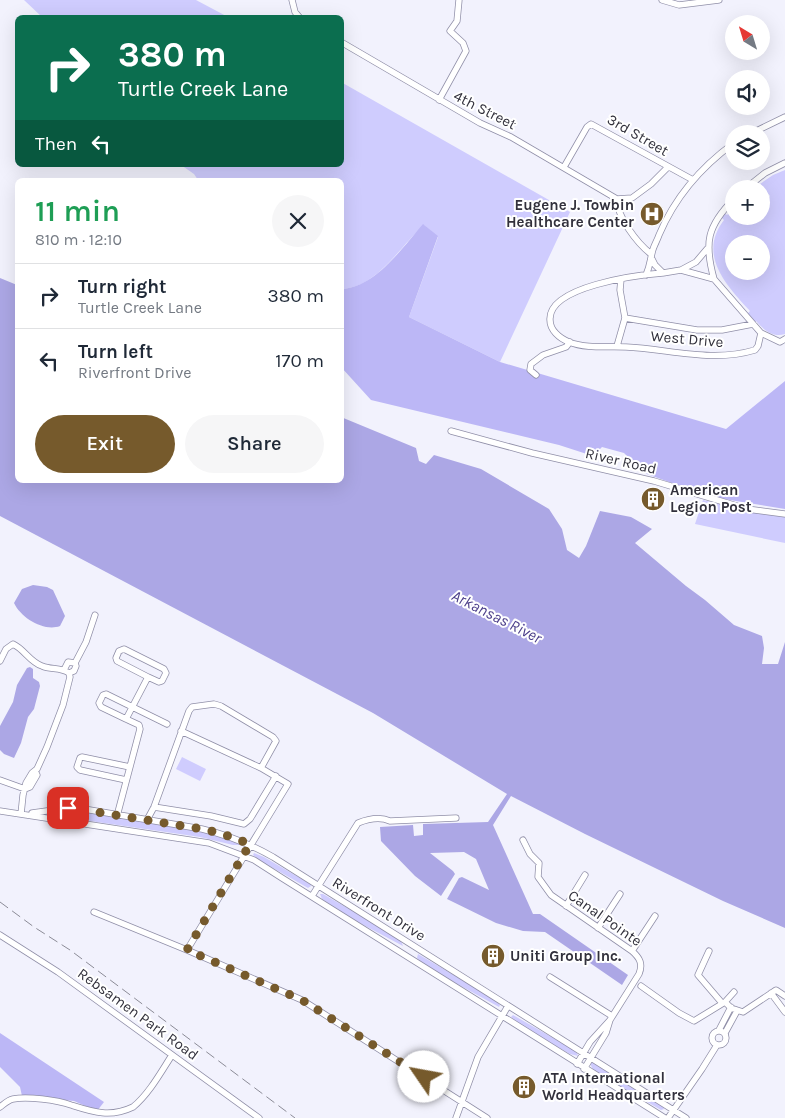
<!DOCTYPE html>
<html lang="en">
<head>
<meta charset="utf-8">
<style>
  :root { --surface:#fff; --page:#f6f6f7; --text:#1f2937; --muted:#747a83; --line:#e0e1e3; --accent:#765a2c }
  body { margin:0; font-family:Karla,sans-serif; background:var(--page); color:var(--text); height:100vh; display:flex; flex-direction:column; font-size:19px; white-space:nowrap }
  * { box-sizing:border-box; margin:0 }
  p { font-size:16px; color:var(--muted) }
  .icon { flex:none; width:28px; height:28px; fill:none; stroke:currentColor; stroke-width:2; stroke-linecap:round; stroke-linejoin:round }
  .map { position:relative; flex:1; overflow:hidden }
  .side { position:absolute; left:15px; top:178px; width:329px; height:305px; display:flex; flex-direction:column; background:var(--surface); border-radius:8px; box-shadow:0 5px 20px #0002 }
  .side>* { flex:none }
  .banner { position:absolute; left:15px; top:15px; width:329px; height:152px; border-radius:8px; box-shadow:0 5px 20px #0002; background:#0b6e4f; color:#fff; overflow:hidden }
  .needle { width:32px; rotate:322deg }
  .fabs { position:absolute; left:725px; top:15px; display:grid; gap:10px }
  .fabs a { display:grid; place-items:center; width:45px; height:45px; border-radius:50%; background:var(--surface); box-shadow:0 5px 20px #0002; font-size:25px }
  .pin { position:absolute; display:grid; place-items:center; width:42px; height:42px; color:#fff; margin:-21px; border-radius:10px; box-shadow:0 2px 8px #0006 }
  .me { position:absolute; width:55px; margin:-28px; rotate:303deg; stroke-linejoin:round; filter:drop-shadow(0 0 4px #0008) }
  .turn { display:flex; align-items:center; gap:18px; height:105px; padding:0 20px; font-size:22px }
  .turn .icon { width:65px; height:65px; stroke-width:2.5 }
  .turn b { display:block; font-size:35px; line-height:42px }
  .then { display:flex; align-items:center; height:48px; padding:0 20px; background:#0003; gap:10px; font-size:19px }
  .round { display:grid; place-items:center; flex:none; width:52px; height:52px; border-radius:26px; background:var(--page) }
  .summary { display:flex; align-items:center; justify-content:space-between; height:85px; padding:0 20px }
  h1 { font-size:30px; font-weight:600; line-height:38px; color:#1e9e55 }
  .button { display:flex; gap:10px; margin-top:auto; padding:10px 20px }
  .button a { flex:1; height:58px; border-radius:30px; background:var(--accent); color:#fff; font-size:20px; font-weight:600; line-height:58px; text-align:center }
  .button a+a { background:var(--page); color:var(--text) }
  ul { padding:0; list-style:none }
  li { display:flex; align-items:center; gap:15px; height:65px; padding:0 20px; border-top:1px solid var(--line) }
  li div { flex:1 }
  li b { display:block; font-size:19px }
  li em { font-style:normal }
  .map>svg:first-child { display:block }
  .green { fill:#cfccfe; fill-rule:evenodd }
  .forest { fill:#bcb7f6 }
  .water { fill:#aca7e5 }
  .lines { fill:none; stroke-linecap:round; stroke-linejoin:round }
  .minor-casing { stroke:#908fa8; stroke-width:7 }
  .minor { stroke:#fff; stroke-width:5.5 }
  .rail { stroke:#8c8c97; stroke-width:1; stroke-dasharray:10 5; stroke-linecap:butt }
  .route { stroke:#765a2c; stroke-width:9; stroke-dasharray:0 16.2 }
  .labels { text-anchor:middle; stroke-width:4; stroke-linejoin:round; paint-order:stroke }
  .street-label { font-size:15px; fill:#32313c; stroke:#fff }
  .poi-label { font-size:15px; font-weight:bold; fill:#32313c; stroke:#fff; text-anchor:start }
  .water-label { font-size:16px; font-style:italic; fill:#4c3f8a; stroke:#fff }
</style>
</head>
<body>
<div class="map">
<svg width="785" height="1118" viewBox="0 0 785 1118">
  <rect width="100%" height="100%" fill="#f2f2fd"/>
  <path class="green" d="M24 0H196L228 17H42Z
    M341 82 570 212 500 362 409 317 438 237 424 225C400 246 377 288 341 289V180H198L194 174 181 165H341Z
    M785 170V334C773 338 764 330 756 321L754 323 747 314 750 311C727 286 697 255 724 220L721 217 724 213 727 215 734 208V216H761V191L765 197 769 198 770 196 760 184 773 175ZM734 244H761V271H734Z
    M703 500 735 508 785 516V543L695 524Z
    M182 757 206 769 200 781 176 769Z
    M62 811C86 811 108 817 131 820 162 825 215 827 240 845H233L200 837 42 814Z
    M254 853 264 857 310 884 311 886 308 888 259 860 253 855Z
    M320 894H323L370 921 401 941 403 946 354 920 322 899Z
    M418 954 491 997 500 1005 499 1007 441 975 420 961 417 958Z
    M513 1015 576 1051 578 1056 570 1054C555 1045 523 1030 511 1017Z
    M592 1062 663 1107 664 1109 661 1110 594 1071 590 1064Z"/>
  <path class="forest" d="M423 224 438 236 409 317 500 362 726 429 785 381V509L711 497 644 473 624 453 602 447 593 456 559 445 371 400 341 367V289C375 288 403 247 423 224Z
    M0 1033 104 1102 97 1111 74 1101 22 1096 20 1087 0 1067Z"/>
  <path class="water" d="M0 278 17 285 18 480H341V417L416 448 419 461 426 464 434 455 481 469 549 509 562 529 567 550 579 558 586 546 600 511 631 517 652 529 635 543 686 586 705 600 734 625 762 636 764 648 762 664H778L785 642V928L723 901 585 834 511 796 493 825 533 914H540L628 975 622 985 545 932 523 931 496 923 447 899 459 878 462 877 489 890 476 859 464 852 430 853 453 871 455 874 441 896 415 876 381 841 380 827 413 825 414 836 423 835V824L488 822 507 794 373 713 0 516Z
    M33 585 47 587 53 590 65 616 60 626C44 632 21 618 14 603L22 589Z
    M30 667 33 669V678L39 682 40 686 34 709 28 717 21 743 14 758 4 754 0 750V726L13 702 17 685 27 668Z"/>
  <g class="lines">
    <g class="minor-casing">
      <path id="minor" d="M292 0 295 12 300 18
        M662 0 679 5 719 0
        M341 42 480 123 511 137 617 199 632 198 651 184 668 167
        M439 100 466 51 463 43 450 31 457 21 459 0
        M750 134 785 117
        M564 167 587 127 591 124 693 180
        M745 189 765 173 785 163
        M617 199C617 217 637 243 651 254
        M652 259 655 265 663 273 681 270 714 279 761 333 780 342 785 339
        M681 270 696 262 707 249
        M663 273C638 275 548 286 550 320 550 330 559 338 569 342 586 349 608 346 626 347 669 349 712 363 755 350L758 346 761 333
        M646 275C650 266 650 261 652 253 653 247 657 241 659 235 675 197 701 167 734 143
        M714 279C704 243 707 226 734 199
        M625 318 697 330H722L753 324
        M617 346 625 318 620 290 621 279
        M536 375 530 370 531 364 543 355 566 347 570 342
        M451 431 532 453 654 481 747 509 785 514
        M0 661 6 649 13 644C24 649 30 662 42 666 51 670 60 667 69 673L70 677 63 705 47 747 37 769 32 773 26 783 23 795 21 814
        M64 670 68 662 75 663
        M69 673 74 671 76 666 75 663 86 642 95 615
        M126 719 101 707 99 703 103 695 106 694 167 724
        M0 780 25 789 30 787 37 775 35 771
        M126 780 80 770 77 767 80 758 82 757 130 767
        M154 807 211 816 244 824 250 819 276 776
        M0 811 209 843 254 860 282 878 665 1118
        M32 813 68 808 84 809 202 829C228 835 250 844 273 857L686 1118
        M117 816 140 729 139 725 126 719 148 677 117 661 116 658 119 651 124 649 164 669 166 673 162 681 159 682 148 677
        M147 820 154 807 189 711 192 707 214 704 221 706 273 737 276 741 261 768 181 731
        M523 840 530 854 539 863 538 877 551 895 632 951C640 958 643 964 639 974L610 1020 606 1033 584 1069
        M312 896 358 823C368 819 379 816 390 821L456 818
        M566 906 585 875
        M94 912 187 950 302 1000 487 1118
        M598 928 620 894
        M0 935 58 972 259 1118
        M187 950 288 784 261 768
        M632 951 655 916
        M709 951 698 975 722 1003
        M550 977 612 1016
        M641 986 679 1013 694 1021 725 1002 734 992
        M771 993 785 1012
        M725 1002 731 1008 743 1012 776 990 785 996
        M719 1030 731 1007
        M712 1038a7 7 0 1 1 14 0a7 7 0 1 1-14 0Z
        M725 1033 737 1011
        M577 1064 590 1042 610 1020
        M0 1107C4 1104 8 1100 13 1099 27 1096 57 1100 71 1105 93 1112 110 1118 133 1107 149 1094 161 1072 172 1055
        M456 1118 478 1057 508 1006
        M668 1118 702 1069 717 1045"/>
    </g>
    <use href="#minor" class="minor"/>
    <path class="rail" d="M0 902 34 927 70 950 295 1118"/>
  </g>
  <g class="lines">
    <path class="route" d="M68 808 84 810 202 829 220 833 250 844 187 950 302 1000 424 1077"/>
  </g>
  <defs>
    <g id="hospital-disc" transform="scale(1.25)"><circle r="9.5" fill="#765a2c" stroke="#fff"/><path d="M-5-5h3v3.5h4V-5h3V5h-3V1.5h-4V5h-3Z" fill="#fff"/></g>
    <g id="building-disc" transform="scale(1.25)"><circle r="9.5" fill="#765a2c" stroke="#fff"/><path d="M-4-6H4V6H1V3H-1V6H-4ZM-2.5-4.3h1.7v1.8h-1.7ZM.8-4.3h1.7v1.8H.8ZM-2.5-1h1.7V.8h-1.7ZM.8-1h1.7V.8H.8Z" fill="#fff"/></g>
  </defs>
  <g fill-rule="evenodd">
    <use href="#hospital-disc" x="652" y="214"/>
    <use href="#building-disc" x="653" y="499"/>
    <use href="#building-disc" x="493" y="956"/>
    <use href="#building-disc" x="524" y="1087"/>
  </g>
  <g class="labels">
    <g class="street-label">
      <text transform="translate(485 110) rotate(27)" y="5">4th Street</text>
      <text transform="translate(638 135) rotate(30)" y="5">3rd Street</text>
      <text transform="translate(687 339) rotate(5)" y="5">West Drive</text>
      <text transform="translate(621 461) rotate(13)" y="5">River Road</text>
      <text transform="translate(379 909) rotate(32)" y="5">Riverfront Drive</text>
      <text transform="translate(605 918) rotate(35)" y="5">Canal Pointe</text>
      <text transform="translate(138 1014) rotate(36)" y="5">Rebsamen Park Road</text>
    </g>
    <g class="poi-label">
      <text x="634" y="210" text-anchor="end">Eugene J. Towbin<tspan x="634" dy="17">Healthcare Center</tspan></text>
      <text x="670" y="495">American<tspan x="670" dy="17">Legion Post</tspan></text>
      <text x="510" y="961">Uniti Group Inc.</text>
      <text x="542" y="1083">ATA International<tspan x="542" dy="17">World Headquarters</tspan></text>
    </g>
    <g class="water-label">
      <text transform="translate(497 616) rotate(27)" y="6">Arkansas River</text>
    </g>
  </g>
</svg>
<div class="fabs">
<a><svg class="needle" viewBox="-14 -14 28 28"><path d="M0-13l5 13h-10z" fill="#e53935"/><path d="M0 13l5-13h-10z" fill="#747a83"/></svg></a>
<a><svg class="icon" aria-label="sound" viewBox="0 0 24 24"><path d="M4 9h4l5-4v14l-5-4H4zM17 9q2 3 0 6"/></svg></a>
<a><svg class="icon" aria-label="layers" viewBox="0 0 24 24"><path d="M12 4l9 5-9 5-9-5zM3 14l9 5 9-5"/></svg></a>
<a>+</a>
<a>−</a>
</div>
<div class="pin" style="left:68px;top:808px;background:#d93025"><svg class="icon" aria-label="arrive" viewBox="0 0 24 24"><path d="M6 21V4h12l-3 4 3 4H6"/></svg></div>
<svg class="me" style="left:424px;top:1077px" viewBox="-20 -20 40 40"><circle r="19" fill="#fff"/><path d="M0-13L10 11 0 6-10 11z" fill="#765a2c"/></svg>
<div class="banner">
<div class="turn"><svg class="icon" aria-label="right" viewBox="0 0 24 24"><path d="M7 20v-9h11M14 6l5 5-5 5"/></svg><div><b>380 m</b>Turtle Creek Lane</div></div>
<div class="then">Then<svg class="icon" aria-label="left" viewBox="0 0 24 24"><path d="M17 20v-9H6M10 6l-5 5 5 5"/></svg></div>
</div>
<section class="side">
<div class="summary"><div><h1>11 min</h1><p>810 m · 12:10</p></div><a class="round"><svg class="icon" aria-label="close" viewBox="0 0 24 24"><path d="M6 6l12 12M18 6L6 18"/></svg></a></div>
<ul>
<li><svg class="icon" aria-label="right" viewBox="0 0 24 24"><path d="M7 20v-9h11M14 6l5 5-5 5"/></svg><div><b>Turn right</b><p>Turtle Creek Lane</p></div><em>380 m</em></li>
<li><svg class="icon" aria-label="left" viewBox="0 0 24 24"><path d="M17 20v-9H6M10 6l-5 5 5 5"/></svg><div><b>Turn left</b><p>Riverfront Drive</p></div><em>170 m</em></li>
</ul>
<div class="button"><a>Exit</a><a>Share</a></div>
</section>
</div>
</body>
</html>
